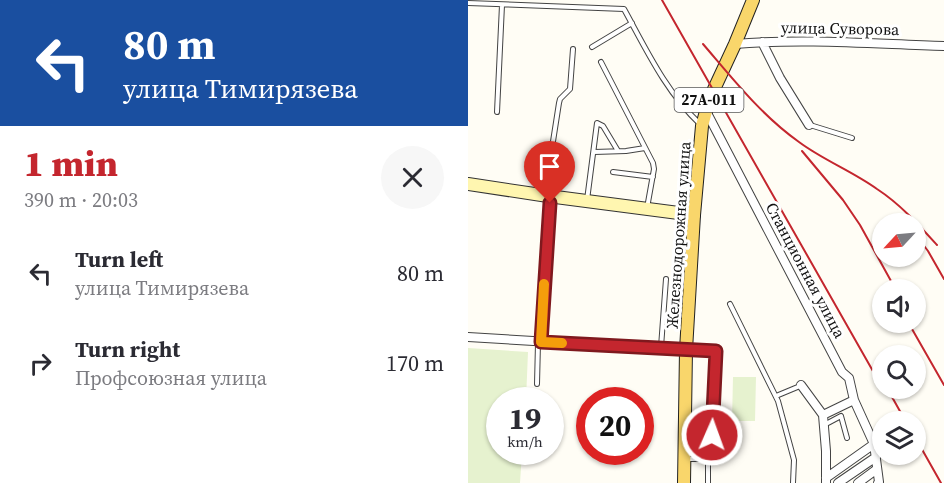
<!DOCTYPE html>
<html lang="en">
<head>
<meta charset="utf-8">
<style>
  :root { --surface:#fff; --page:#f7f7f7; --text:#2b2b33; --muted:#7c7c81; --accent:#c4262e }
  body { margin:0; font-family:"Source Serif 4",serif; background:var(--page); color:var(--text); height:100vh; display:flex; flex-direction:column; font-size:22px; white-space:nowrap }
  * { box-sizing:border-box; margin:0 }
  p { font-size:20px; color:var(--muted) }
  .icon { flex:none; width:33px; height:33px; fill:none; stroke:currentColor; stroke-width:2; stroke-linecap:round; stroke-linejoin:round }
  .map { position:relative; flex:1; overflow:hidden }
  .panel { display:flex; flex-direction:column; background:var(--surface); width:468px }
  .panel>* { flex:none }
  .guide { background:#1a4fa0; color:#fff; overflow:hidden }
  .needle { width:39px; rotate:244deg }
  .tools { position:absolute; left:404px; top:213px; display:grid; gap:12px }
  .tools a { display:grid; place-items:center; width:54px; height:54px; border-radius:50%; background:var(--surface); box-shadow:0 2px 4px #0004; font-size:30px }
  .speed { position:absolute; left:18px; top:387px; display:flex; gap:12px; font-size:30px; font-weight:700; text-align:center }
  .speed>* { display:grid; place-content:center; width:78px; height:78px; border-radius:50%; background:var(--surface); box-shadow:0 2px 4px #0004; line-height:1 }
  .speed small { font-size:15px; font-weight:400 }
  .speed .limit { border:9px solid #d22; background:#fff; color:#111 }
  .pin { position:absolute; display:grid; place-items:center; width:51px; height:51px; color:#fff; margin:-62px -26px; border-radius:50% 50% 50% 0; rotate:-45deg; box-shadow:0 0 6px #0007 }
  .pin .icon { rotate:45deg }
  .me { position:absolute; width:66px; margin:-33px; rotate:2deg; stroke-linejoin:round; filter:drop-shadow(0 0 4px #0008) }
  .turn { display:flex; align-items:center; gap:21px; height:126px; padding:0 24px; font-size:27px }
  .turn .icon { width:78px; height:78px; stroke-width:2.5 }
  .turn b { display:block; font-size:42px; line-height:51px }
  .round { display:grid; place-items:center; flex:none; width:63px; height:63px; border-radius:32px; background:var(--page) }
  .summary { display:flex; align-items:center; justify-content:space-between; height:102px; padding:0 24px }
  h1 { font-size:36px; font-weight:800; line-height:45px; color:var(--accent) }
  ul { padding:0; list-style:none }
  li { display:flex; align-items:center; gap:18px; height:90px; padding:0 24px }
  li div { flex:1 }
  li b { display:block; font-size:22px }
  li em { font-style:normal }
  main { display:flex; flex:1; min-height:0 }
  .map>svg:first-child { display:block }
  .pitch { fill:#e6f2cf }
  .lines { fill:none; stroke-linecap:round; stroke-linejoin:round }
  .service-casing { stroke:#444; stroke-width:6 }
  .minor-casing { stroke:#444; stroke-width:10 }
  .secondary-casing { stroke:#333; stroke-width:14 }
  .primary-casing { stroke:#222; stroke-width:14 }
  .service { stroke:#fff; stroke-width:4 }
  .minor { stroke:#fff; stroke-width:8 }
  .secondary { stroke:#fff6b0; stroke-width:12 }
  .primary { stroke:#f9d66b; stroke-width:12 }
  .rail { stroke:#c4262e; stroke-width:2 }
  .route-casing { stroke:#7f191e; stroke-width:15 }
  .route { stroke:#c4262e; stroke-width:10 }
  .slow { stroke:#f59e0b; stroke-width:10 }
  .labels { text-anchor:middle; stroke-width:6; stroke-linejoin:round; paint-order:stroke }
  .shield { fill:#fff; stroke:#585858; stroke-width:1.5 }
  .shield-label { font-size:15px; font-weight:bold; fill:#111 }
  .street-label { font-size:16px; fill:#111; stroke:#fff }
</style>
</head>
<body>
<main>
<section class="panel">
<div class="guide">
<div class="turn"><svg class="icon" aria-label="left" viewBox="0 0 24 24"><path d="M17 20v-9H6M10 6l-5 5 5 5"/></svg><div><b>80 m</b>улица Тимирязева</div></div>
</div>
<div class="summary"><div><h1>1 min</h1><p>390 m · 20:03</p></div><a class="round"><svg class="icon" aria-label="close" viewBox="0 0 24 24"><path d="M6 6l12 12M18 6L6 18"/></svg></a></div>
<ul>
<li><svg class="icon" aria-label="left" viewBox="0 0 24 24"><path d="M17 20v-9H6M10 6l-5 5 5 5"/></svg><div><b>Turn left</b><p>улица Тимирязева</p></div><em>80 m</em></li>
<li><svg class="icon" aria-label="right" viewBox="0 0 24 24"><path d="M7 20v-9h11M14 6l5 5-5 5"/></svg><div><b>Turn right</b><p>Профсоюзная улица</p></div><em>170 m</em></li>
</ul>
</section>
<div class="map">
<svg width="476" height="483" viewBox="0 0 476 483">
  <rect width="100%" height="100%" fill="#fffdf5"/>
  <path class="pitch" d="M0 348 60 352 58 400H32V452H54L52 483H0Z
    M265 377H288L287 421H264Z"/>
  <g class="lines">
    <g class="service-casing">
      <path id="service" d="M0 3 156 9C178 49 198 92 232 124
        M124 47 164 23
        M133 62 185 163 186 169 179 208
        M29 112 34 5
        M342 125 384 138
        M126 152 158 151 177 148
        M145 172 185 177
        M80 193 81 167 91 103 92 99 102 89 105 49
        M119 200 129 123 135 126 150 151
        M262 304 310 401 326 460 325 483
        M193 347 198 279
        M69 384 70 343
        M308 396 332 386
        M356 425 373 416 379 438
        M218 459H240L244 456 248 351 220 350
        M240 483V459"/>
    </g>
    <g class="minor-casing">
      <path id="minor" d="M294 42 312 78 341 125
        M267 44C336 38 407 44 476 46
        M238 111 374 372 381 378 386 400 406 444 411 482 410 483
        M0 337 218 350
        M73 342 82 203 80 196
        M333 385 355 415 358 451V483
        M355 415 386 400
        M358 478 406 444
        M370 483 408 457
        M390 483 409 469"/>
    </g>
    <g class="secondary-casing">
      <path id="secondary" d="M0 184 80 196 226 215"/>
    </g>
    <g class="primary-casing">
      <path id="primary" d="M216 483 218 350 226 215 234 126 241 100 267 44 285 0"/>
    </g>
    <use href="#service" class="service"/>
    <use href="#minor" class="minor"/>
    <use href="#secondary" class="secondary"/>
    <use href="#primary" class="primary"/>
    <path class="rail" d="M194 0 414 387
      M235 44C265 79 293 115 331 142 355 160 384 171 409 189 432 204 450 224 469 245
      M334 151 375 200 392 225 428 290
      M447 234 460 251 476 279
      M440 322 476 385
      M419 388 438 422
      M447 437 473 483"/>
  </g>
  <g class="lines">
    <g class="route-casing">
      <path id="route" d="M82 203 73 342 248 351 244 435"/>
    </g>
    <use href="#route" class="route"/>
    <path class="slow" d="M76 284 73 342 94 343"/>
  </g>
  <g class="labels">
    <rect class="shield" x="206.5" y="88" width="69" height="24" rx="4.5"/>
    <g class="shield-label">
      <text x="241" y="105">27А-011</text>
    </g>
    <g class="street-label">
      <text transform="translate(372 28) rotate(1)" y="6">улица Суворова</text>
      <text transform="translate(210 235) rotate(-86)" y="6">Железнодорожная улица</text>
      <text transform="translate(338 270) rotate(62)" y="6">Станционная улица</text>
    </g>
  </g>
</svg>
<div class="tools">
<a><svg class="needle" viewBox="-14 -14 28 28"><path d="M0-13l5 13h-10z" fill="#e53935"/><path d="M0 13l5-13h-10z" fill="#7c7c81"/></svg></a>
<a><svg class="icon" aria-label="sound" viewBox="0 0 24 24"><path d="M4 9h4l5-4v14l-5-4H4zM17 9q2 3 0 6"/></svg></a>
<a><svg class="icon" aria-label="search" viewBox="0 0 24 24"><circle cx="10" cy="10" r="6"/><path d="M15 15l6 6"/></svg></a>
<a><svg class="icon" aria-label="layers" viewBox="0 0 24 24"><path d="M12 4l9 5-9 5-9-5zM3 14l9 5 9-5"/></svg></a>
</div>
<div class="speed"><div>19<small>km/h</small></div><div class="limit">20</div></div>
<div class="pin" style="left:82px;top:203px;background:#d93025"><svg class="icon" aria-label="arrive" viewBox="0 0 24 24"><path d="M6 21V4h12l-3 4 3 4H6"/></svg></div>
<svg class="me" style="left:244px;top:435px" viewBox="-20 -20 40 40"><circle r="17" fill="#c4262e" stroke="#fff" stroke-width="3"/><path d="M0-11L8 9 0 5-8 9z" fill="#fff"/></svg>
</div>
</main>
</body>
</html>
